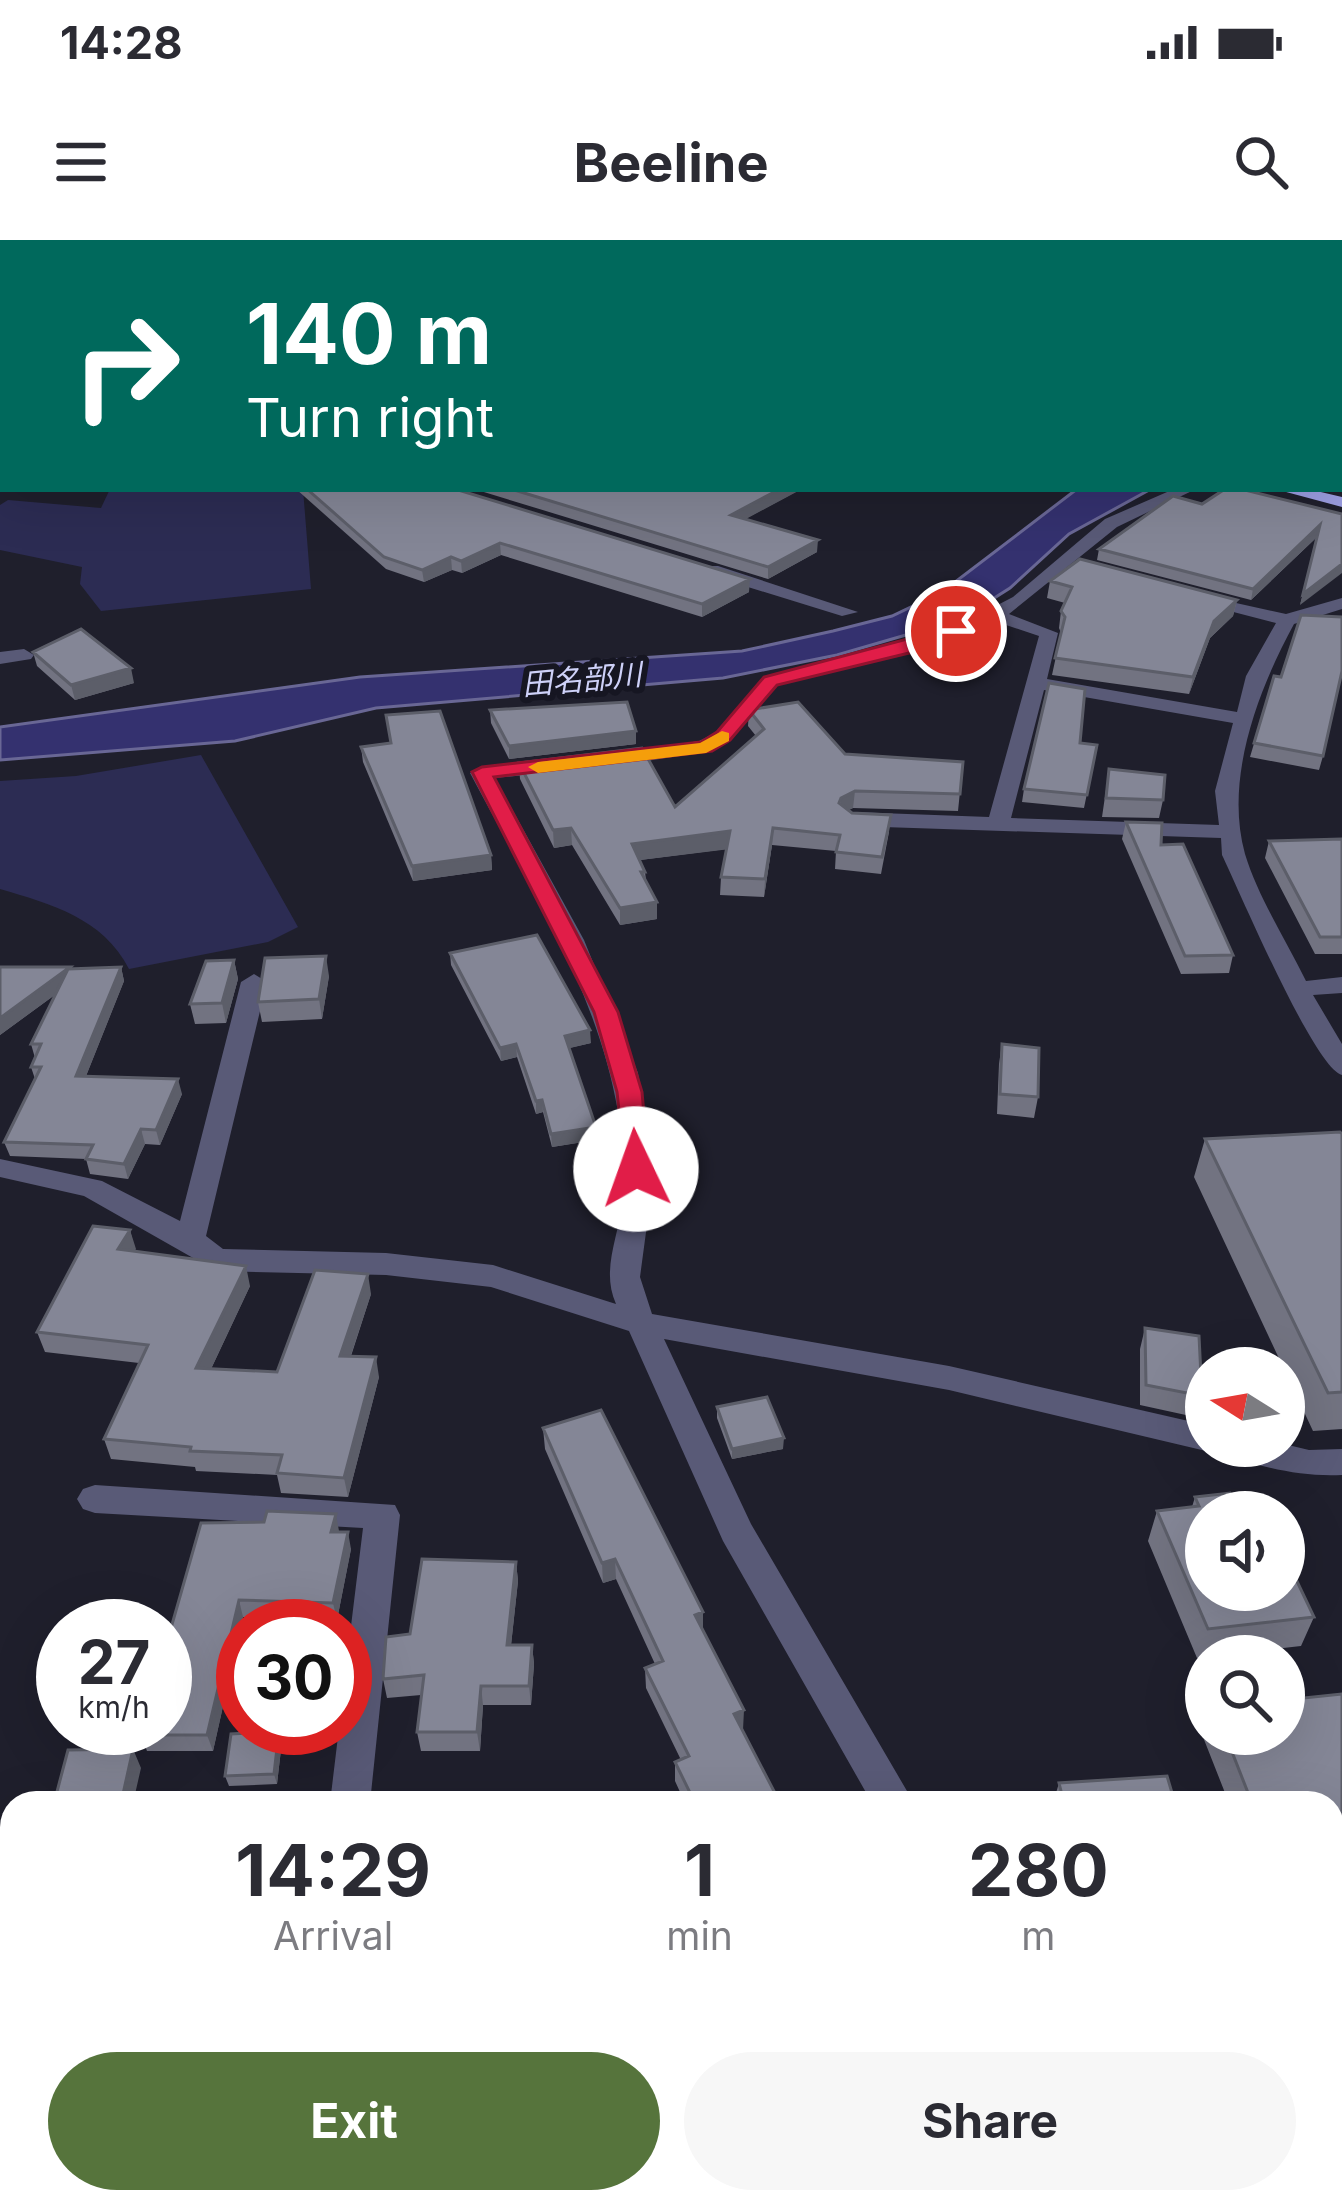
<!DOCTYPE html>
<html lang="en">
<head>
<meta charset="utf-8">
<style>
  :root { --surface:#fff; --page:#f7f7f7; --text:#2b2b33; --muted:#7c7c81; --accent:#56743c }
  body { margin:0; font-family:Inter,"Noto Sans JP",sans-serif; background:var(--page); color:var(--text); height:100vh; display:flex; flex-direction:column; font-size:45px; white-space:nowrap }
  * { box-sizing:border-box; margin:0 }
  p { font-size:39px; color:var(--muted) }
  .icon { flex:none; width:66px; height:66px; fill:none; stroke:currentColor; stroke-width:2; stroke-linecap:round; stroke-linejoin:round }
  .map { position:relative; flex:1; overflow:hidden }
  .panel { position:absolute; left:0px; top:1551px; width:1344px; height:423px; display:flex; flex-direction:column; background:var(--surface); border-radius:36px 36px 0 0; box-shadow:0 12px 48px #0002 }
  .panel>* { flex:none }
  .top-card { position:absolute; left:0px; top:0px; width:1344px; height:252px; box-shadow:0 12px 48px #0002; background:#00695c; color:#fff; overflow:hidden }
  .needle { width:78px; rotate:281deg }
  .controls { position:absolute; left:1185px; top:1107px; display:grid; gap:24px }
  .controls a { display:grid; place-items:center; width:120px; height:120px; border-radius:50%; background:var(--surface); box-shadow:0 12px 48px #0002; font-size:60px }
  .speed { position:absolute; left:36px; top:1359px; display:flex; gap:24px; font-size:60px; font-weight:700; text-align:center }
  .speed>* { display:grid; place-content:center; width:156px; height:156px; border-radius:50%; background:var(--surface); box-shadow:0 12px 48px #0002; line-height:1 }
  .speed small { font-size:30px; font-weight:400 }
  .speed .limit { border:18px solid #d22; background:#fff; color:#111 }
  .pin { position:absolute; display:grid; place-items:center; width:102px; height:102px; color:#fff; margin:-51px; border:6px solid #fff; border-radius:50%; box-shadow:0 3px 12px #0007 }
  .me { position:absolute; width:132px; margin:-66px; rotate:357deg; stroke-linejoin:round; filter:drop-shadow(0 0 9px #0008) }
  .turn { display:flex; align-items:center; gap:42px; height:252px; padding:0 48px; font-size:54px }
  .turn .icon { width:156px; height:156px; stroke-width:2.5 }
  .turn b { display:block; font-size:84px; line-height:102px }
  .eta { display:flex; justify-content:space-evenly; align-items:center; height:204px; text-align:center }
  .eta b { font-size:72px; font-weight:700; line-height:84px }
  .button { display:flex; gap:24px; margin-top:auto; padding:24px 48px }
  .button a { flex:1; height:138px; border-radius:72px; background:var(--accent); color:#fff; font-size:48px; font-weight:700; line-height:138px; text-align:center }
  .button a+a { background:var(--page); color:var(--text) }
  .status { display:flex; justify-content:space-between; align-items:center; height:84px; padding:0 60px; background:var(--surface); direction:ltr }
  .status svg { height:33px; fill:currentColor }
  header { display:flex; justify-content:space-between; align-items:center; height:156px; padding:0 48px; background:var(--surface); font-size:54px; font-weight:700 }
  .map>svg:first-child { display:block }
  .green { fill:#2c2c53 }
  .water { fill:#34316f; stroke:#696795; stroke-width:3 }
  .lines { fill:none; stroke-linecap:round; stroke-linejoin:round }
  .minor { fill:#595a77; fill-rule:evenodd }
  .trunk { fill:#9c9ee2; fill-rule:evenodd }
  .wall { fill:#727381 }
  .shaded-wall { fill:#5c5e69 }
  .building { fill:#848696; stroke:#5c5e69; stroke-width:3 }
  .route { fill:#e11d48; stroke:#92132f; stroke-width:3 }
  .slow { fill:#f59e0b }
  .labels { text-anchor:middle; stroke-width:12; stroke-linejoin:round; paint-order:stroke }
  .far-water-label { font-size:30px; font-style:italic; fill:#ced1f8; stroke:#161622 }
</style>
</head>
<body>
<div class="status"><b>14:28</b><svg viewBox="0 0 49 12"><path d="M0 12V9h3v3zM5 12V6h3v6zM10 12V3h3v9zM15 12V0h3v12zM26 1h20v11H26zM47 4h2v5h-2z"/></svg></div>
<header><svg class="icon" aria-label="menu" viewBox="0 0 24 24"><path d="M4 6h16M4 12h16M4 18h16"/></svg>Beeline<svg class="icon" aria-label="search" viewBox="0 0 24 24"><circle cx="10" cy="10" r="6"/><path d="M15 15l6 6"/></svg></header>
<div class="map">
<svg width="1342" height="1972" viewBox="0 0 1342 1972">
  <rect width="100%" height="100%" fill="#1f1f2c"/>
  <path class="green" d="M110 249H303L311 349 101 371 80 344 82 327 0 310V265L8 260 101 268Z
    M201 515 298 687 268 702 129 729C103 678 51 664 0 649V541L76 536Z"/>
  <path class="water" d="M1077 249H1151L1069 294 1010 348 961 379 837 415 723 438 376 468 235 501 0 520V487L360 437 742 411 833 391 892 376 942 352Z"/>
  <g class="lines">
    <path class="minor" d="M0 186 3 187V197L0 196Z
      M1174 249H1196L1117 287 1009 374 1058 393 1047 439 1237 472 1246 436 1276 383 1191 361V353L1286 374 1342 358V369L1294 384C1258 450 1224 539 1245 614 1258 657 1286 700 1306 741L1342 737V753L1313 755 1342 804V835C1314 828 1239 650 1222 615L1221 598 853 586 842 579 853 572 989 577 1039 396 994 381 910 413 777 445 731 500 712 511 607 527 596 521 607 515 699 501 717 492 763 437 897 405 986 371 1013 357 1105 279ZM1044 450 1233 483 1215 551 1219 585 1011 578Z
      M706 326H718L858 372 842 376 706 334Z
      M24 409 34 415 31 419 0 424V412Z
      M559 520 570 526 567 531 495 538 584 700 638 833 653 940 640 1037 652 1074 949 1126 1206 1185V1206H1219L1206 1211 949 1150 664 1099 751 1284 914 1563H872L723 1301 629 1091 491 1047 386 1035 216 1031 84 956 0 937V919L102 941 180 981 241 742 254 734 267 742 206 996 223 1009 386 1013 493 1025 616 1064C601 1030 618 999 622 964 626 934 623 902 618 872 597 749 527 641 470 533L481 527Z
      M1284 1204 1309 1210 1342 1209V1235C1302 1237 1264 1228 1226 1215L1221 1206Z
      M95 1245 395 1265 400 1275 370 1563H330L339 1488H345V1435L363 1288 95 1273 83 1269 77 1259 83 1249Z
      M1332 1798 1342 1802V1848L1332 1844Z
      M12 1804V1850L0 1852V1806Z
      M264 1962H312L310 1972H262Z
      M1086 1962H1135L1139 1972H1090Z"/>
    <path class="trunk" d="M1275 249H1308L1342 257V267Z"/>
  </g>
  <path class="wall" d="M0 0H777L774 3H3V184L0 183V67L2 66V60L0 61Z
    M296 249H455L749 352 702 377 501 315 462 333 452 330 424 342 386 329Z
    M474 249H801L745 279 817 312 768 339Z
    M1202 264 1342 274 1300 365 1317 297 1251 360 1097 320 1099 309Z
    M1050 341 1237 360 1233 376 1210 398 1189 454 1052 435 1061 393 1059 388 1061 371 1065 363 1047 358Z
    M33 412 134 443 75 460 37 426Z
    M1274 436 1323 516 1319 530 1250 517Z
    M490 470 636 504 509 519 491 483Z
    M749 470 845 514 963 522 958 571 853 568 848 570 889 592 881 634 835 629 836 611 772 605 764 657 720 655 721 637 726 609 640 620 645 632 646 640 657 679 620 685 572 605 554 608 520 539 519 523 675 567 756 496 748 486Z
    M1080 503 1097 505 1084 568 1022 562 1024 549Z
    M361 507 491 615 492 630 413 641 363 522Z
    M1109 529 1163 560 1159 578 1102 577Z
    M1126 582 1233 715 1229 733 1181 734 1122 599Z
    M1342 599V714H1315L1265 618 1269 601Z
    M450 713 591 803 569 808 596 900 552 907 543 872 536 874 517 817 501 821 451 725Z
    M234 720 238 739 226 783 195 784 190 764Z
    M0 727H70V729L121 727 124 741 86 836 182 854 160 905 145 904 128 939 90 934 86 919 10 916 4 902 35 839 31 827 35 818 31 804 56 754 0 795Z
    M329 736 322 779 262 782 258 762Z
    M1002 804 1038 857 1034 878 997 874 999 824Z
    M1342 894V1189L1313 1191 1194 937 1205 899Z
    M130 990 135 1011 250 1046 211 1129 277 1132 371 1054 351 1116 379 1137 348 1257 281 1253 277 1235 196 1231 195 1227 111 1219 104 1199 139 1123 45 1112 37 1092Z
    M1145 1088 1202 1156 1195 1177 1140 1165V1109Z
    M717 1167 783 1209 732 1219 717 1178Z
    M543 1188 703 1389 742 1490 777 1557 776 1563H685L675 1541V1522L681 1520 646 1448 645 1428 655 1424 616 1339 603 1343 545 1209Z
    M1195 1257 1234 1263 1314 1377 1301 1406 1197 1418 1148 1301 1157 1271 1192 1267Z
    M264 1282 339 1292 351 1309 337 1380 243 1377 213 1511H147L141 1495Z
    M516 1322 518 1341 511 1405H532L534 1424 531 1465H483L480 1511H421L417 1492 421 1455 387 1458 383 1439 410 1394Z
    M1342 1454V1709L1333 1710 1332 1563H1229L1203 1497 1206 1490V1494H1284Z
    M282 1501 277 1544 229 1546 225 1536Z
    M1059 1543 1175 1563H1053Z
    M12 1718V1767L3 1752Z
    M1332 1880 1342 1883V1972H1308L1277 1962H1332Z"/>
  <path class="shaded-wall" d="M780 249H802L731 287V275Z
    M1320 285 1317 297 1251 360 1253 349Z
    M818 300 817 312 768 339V327Z
    M500 303 501 315 462 333 461 321Z
    M451 317 452 330 424 342 422 330Z
    M1342 324V333L1300 365 1303 354Z
    M750 339 749 352 702 377V364Z
    M1237 360 1233 376 1210 398 1189 454 1193 437 1214 381Z
    M131 428 134 443 75 460 71 445Z
    M636 491V504L509 519V506Z
    M855 551 853 568 840 575 841 558Z
    M571 588 572 605 554 608 553 590Z
    M773 588 772 605 764 657 765 639Z
    M730 591V609L632 621V604Z
    M491 615 492 630 413 641 412 626Z
    M657 662V679L620 685V668Z
    M326 716 329 736 322 779 319 759Z
    M234 720 238 739 226 783 222 763Z
    M70 727 74 741 0 795V778Z
    M121 727 124 741 80 851 76 836Z
    M590 790 591 803 566 809 565 796Z
    M516 804 517 817 501 821 500 808Z
    M178 839 182 854 160 905 156 890Z
    M542 860 543 872 536 874V861Z
    M596 887V900L552 907 551 894Z
    M141 889 145 904 128 939 124 924Z
    M130 990 136 1009 125 1029 118 1009Z
    M246 1026 250 1046 202 1148 196 1128Z
    M368 1034 371 1054 344 1136 340 1116Z
    M376 1117 379 1137 348 1257 344 1238Z
    M784 1198 783 1209 732 1219V1209Z
    M336 1274 339 1291 331 1292Z
    M348 1292 351 1309 337 1380 333 1363Z
    M615 1319 616 1339 603 1343 602 1323Z
    M516 1322 518 1341 509 1424 507 1405Z
    M239 1360 243 1377 213 1511 207 1495Z
    M703 1372V1392L695 1375Z
    M532 1405 534 1424 531 1465 529 1446Z
    M481 1446 483 1465 480 1511 477 1492Z
    M744 1470 743 1490 733 1494 734 1474Z
    M279 1491 282 1501 277 1544 274 1534Z
    M133 1509 141 1528 133 1563H121Z
    M235 1962H244L243 1972H234Z"/>
  <path class="building" d="M0 0H769L766 3H3V50H0Z
    M3 54V173H0V67L2 66Z
    M307 249H455L750 339 702 364 500 303 461 321 451 317 422 330 384 317Z
    M511 249H780L731 275 818 300 768 327Z
    M1225 249H1241L1342 274V324L1303 354 1320 285 1253 349 1099 309 1173 256 1202 264Z
    M1080 319 1237 360 1214 381 1193 437 1055 418 1065 377 1061 371 1072 347 1050 341Z
    M1301 375 1342 377V431L1323 516 1254 503 1274 436 1281 437Z
    M81 389 131 428 71 445 33 412Z
    M1049 443 1085 449 1080 503 1097 505 1087 555 1024 549Z
    M627 462 636 491 509 506 490 470Z
    M798 462 845 514 963 522 960 554 855 551 841 558 839 563 852 573 891 575 882 617 836 612 840 595 773 588 765 639 721 637 730 591 632 604 645 632H641L657 662 620 668 571 588 553 590 519 523 642 508 675 567 764 489 749 470Z
    M440 471 491 615 412 626 361 507 391 503 386 475Z
    M1109 529 1165 535 1163 560 1106 558Z
    M1126 582 1162 583 1161 605 1183 604 1233 715 1185 716Z
    M1342 599V697H1320L1269 601Z
    M537 695 590 790 565 796 596 887 551 894 542 860 536 861 516 804 500 808 450 713Z
    M326 716 319 759 258 762 265 718Z
    M234 720 222 763 190 764 206 721Z
    M0 727H70L0 778Z
    M121 727 76 836 178 839 156 890 141 889 124 924 86 919 93 905 4 902 41 827H31L41 804H31L68 729Z
    M1002 804 1039 808 1038 857 1000 854Z
    M1340 892 1342 894V1152L1328 1153 1205 899Z
    M93 986 130 990 118 1009 246 1026 196 1128 277 1132 315 1030 368 1034 340 1116 376 1117 344 1238 277 1233 282 1215 190 1211 191 1207 104 1199 148 1105 37 1092Z
    M1145 1088 1199 1096 1202 1156 1146 1145Z
    M767 1157 784 1198 732 1209 717 1167Z
    M601 1170 703 1372 695 1375 744 1470 734 1474 777 1557 762 1563H695L675 1522 689 1516 645 1428 663 1421 615 1319 602 1323 543 1188Z
    M1230 1253 1234 1263 1258 1260 1264 1272H1206V1350H1284V1314L1314 1377 1208 1389 1157 1271 1199 1266 1195 1257Z
    M267 1271 336 1274 331 1292H348L333 1363 239 1360 207 1495H141L143 1488H165V1409L201 1283 264 1282Z
    M422 1319 516 1322 507 1405H532L529 1446H481L477 1492H417L424 1435 383 1439 386 1397 410 1394Z
    M1342 1454V1668L1339 1660 1332 1661V1563H1252L1225 1494H1284V1460Z
    M279 1491 274 1534 225 1536 231 1494Z
    M133 1509 121 1563H54L68 1510Z
    M1167 1536 1175 1563H1064L1059 1543Z
    M451 1555 452 1563H393Z
    M12 1718V1752H3Z
    M1332 1880 1342 1883V1964L1332 1960Z
    M0 1888H12V1962H235L234 1972H0Z
    M862 1962H958L962 1972H864L860 1963Z"/>
  <path class="route" d="M956 386 964 391 962 395 909 413 777 445 730 500 712 511 494 537 618 772 642 852 649 929 636 937 626 935 617 852 594 772 472 532 482 527 701 502 717 492 764 437Z"/>
  <path class="slow" d="M722 491 729 493V501L706 513 538 533 528 527 538 522 700 503Z"/>
  <g class="labels">
    <g class="far-water-label">
      <text transform="translate(582 440) rotate(-5)" y="10">田名部川</text>
    </g>
  </g>
</svg>
<div class="controls">
<a><svg class="needle" viewBox="-14 -14 28 28"><path d="M0-13l5 13h-10z" fill="#e53935"/><path d="M0 13l5-13h-10z" fill="#7c7c81"/></svg></a>
<a><svg class="icon" aria-label="sound" viewBox="0 0 24 24"><path d="M4 9h4l5-4v14l-5-4H4zM17 9q2 3 0 6"/></svg></a>
<a><svg class="icon" aria-label="search" viewBox="0 0 24 24"><circle cx="10" cy="10" r="6"/><path d="M15 15l6 6"/></svg></a>
</div>
<div class="speed"><div>27<small>km/h</small></div><div class="limit">30</div></div>
<div class="pin" style="left:956px;top:391px;background:#d93025"><svg class="icon" aria-label="arrive" viewBox="0 0 24 24"><path d="M6 21V4h12l-3 4 3 4H6"/></svg></div>
<svg class="me" style="left:636px;top:929px" viewBox="-20 -20 40 40"><circle r="19" fill="#fff"/><path d="M0-13L10 11 0 6-10 11z" fill="#e11d48"/></svg>
<div class="top-card">
<div class="turn"><svg class="icon" aria-label="right" viewBox="0 0 24 24"><path d="M7 20v-9h11M14 6l5 5-5 5"/></svg><div><b>140 m</b>Turn right</div></div>
</div>
<section class="panel">
<div class="eta">
<div><b>14:29</b><p>Arrival</p></div>
<div><b>1</b><p>min</p></div>
<div><b>280</b><p>m</p></div>
</div>
<div class="button"><a>Exit</a><a>Share</a></div>
</section>
</div>
</body>
</html>
